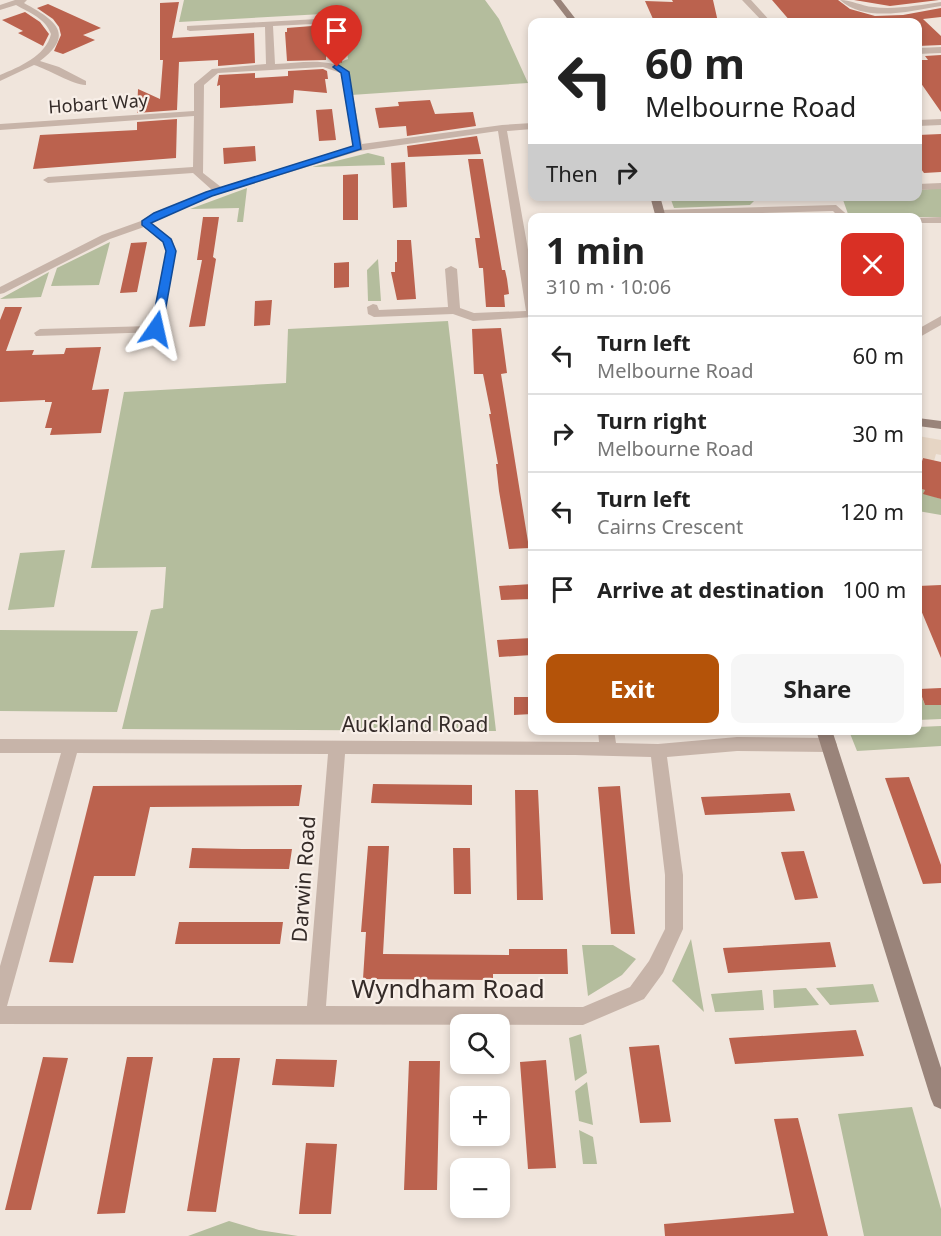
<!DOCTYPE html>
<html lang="en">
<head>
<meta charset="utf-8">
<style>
  :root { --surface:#fff; --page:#f6f6f6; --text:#222; --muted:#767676; --line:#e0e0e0; --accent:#b45309 }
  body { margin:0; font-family:"Noto Sans",sans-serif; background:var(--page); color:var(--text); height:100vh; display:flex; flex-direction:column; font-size:22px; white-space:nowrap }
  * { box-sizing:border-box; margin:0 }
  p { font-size:20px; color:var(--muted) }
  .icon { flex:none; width:33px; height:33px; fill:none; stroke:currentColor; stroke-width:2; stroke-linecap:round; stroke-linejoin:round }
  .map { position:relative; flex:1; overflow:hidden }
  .panel { position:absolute; left:528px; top:213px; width:394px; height:522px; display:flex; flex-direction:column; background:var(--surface); border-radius:12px; box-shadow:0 3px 9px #0003 }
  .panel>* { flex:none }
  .banner { position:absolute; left:528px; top:18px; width:394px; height:183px; border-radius:12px; box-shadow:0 3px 9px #0003; background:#fff; color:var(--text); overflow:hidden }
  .controls { position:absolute; left:450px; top:1014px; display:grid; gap:12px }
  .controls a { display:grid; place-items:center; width:60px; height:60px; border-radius:12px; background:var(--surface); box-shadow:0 3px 9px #0003; font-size:30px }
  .pin { position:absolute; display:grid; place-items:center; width:51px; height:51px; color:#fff; margin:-62px -26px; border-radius:50% 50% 50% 0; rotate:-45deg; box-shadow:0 0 6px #0007 }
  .pin .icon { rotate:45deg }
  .me { position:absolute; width:66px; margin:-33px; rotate:11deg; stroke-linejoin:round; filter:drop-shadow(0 0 4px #0008) }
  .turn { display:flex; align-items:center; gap:21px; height:126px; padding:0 18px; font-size:27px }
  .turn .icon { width:78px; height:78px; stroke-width:2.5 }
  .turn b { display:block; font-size:42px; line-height:51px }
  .then { display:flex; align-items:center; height:57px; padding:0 18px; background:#0003; gap:12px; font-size:22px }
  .round { display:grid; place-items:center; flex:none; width:63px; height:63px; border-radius:12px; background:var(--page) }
  .headline { display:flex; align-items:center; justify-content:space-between; height:102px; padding:0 18px }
  h1 { font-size:36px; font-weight:700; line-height:45px }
  .primary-button { display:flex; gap:12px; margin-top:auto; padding:12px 18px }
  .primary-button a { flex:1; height:69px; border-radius:12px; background:var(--accent); color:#fff; font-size:24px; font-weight:700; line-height:69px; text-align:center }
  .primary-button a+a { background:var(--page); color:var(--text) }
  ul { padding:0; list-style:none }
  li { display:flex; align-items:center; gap:18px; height:78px; padding:0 18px; border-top:2px solid var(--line) }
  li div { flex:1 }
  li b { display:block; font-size:22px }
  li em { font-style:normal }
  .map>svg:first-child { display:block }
  .green { fill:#b4bd9d }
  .plaza { fill:#e6d5c4 }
  .building { fill:#bb624e }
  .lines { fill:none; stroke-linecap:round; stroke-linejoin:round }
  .street { fill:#c7b4a9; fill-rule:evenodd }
  .secondary { fill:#9a847a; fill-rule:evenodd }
  .route { fill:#1a73e8; stroke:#114b97; stroke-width:1.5 }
  .labels { text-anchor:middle; stroke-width:4.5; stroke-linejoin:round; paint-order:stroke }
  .far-street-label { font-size:18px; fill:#342b28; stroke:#f8efe8 }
  .street-label { font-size:21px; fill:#342b28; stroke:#f8efe8 }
  .near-street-label { font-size:26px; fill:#342b28; stroke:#f8efe8 }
</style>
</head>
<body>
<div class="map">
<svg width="941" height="1236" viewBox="0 0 941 1236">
  <rect width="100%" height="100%" fill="#f0e5dc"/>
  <path class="green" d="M184 0H485L499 19 528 83 351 95 347 71 333 65 348 59 341 13 179 22Z
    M368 153 384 157 385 165 312 167Z
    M247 188 243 222H237L239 208 190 209Z
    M941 188V217H857L848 214 842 197 918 196V190Z
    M670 197H752L754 201 750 205 674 208Z
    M110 242 99 285 51 286 57 268Z
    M378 259 381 301H368L367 270Z
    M49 272 41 297 0 299Z
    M448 321 496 731 122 729 151 610 163 608 166 567 91 568 124 392 286 383 288 329Z
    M918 488 925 490 924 493 941 499V515L918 511Z
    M65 550 54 607 8 610 20 553Z
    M0 630 138 631 117 712 0 711Z
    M918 698H922L925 705H941V719L918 720Z
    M941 726V746L857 751 849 731 918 730V727Z
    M691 939 704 1012 672 981Z
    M582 945H613L636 959 622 975 588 996Z
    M873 984 879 1002 830 1005 816 988Z
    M806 988 819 1005 774 1008 773 990Z
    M762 990 764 1010 715 1012 711 994Z
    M581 1034 587 1073 575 1081 569 1038Z
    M587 1082 593 1125 579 1121 575 1091Z
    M912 1107 941 1209V1236H864L838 1114Z
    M579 1130 593 1137 597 1164H583Z
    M229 1221 259 1230 298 1236H188Z"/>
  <path class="plaza" d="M918 436 941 440V455L936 454 934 461 918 457Z"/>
  <path class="building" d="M672 0H713L718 22H697L694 18 660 21 653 19 645 1 673 2Z
    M772 0H838L850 9 875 16 903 15 941 8V17L923 19 941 36V45L918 46V22H835L839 18 791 22Z
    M854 0H939L890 6Z
    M179 2 172 38 254 33 255 63 218 66V60L179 62 177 110 137 113 138 89 160 99 163 60H160V3Z
    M48 4 101 28 83 35 95 40 63 54 54 51 61 35 59 27 53 19 37 8Z
    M25 12 40 22 49 34 43 46 18 33 23 31 2 20Z
    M337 24 342 63 326 56V60L287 61 285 32H287V28Z
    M941 55V112L918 79V60H928L925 56Z
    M323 69 327 71 328 79H325L327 93 294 90 293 103 220 108V85L217 86 219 75 255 73V78L272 77 288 76V71Z
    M430 100 435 114 473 112 476 126 407 136 406 126 379 128 375 108 399 106 398 102Z
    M332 109 336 140 319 141 316 110Z
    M177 119 176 158 33 169 40 135 137 130V122Z
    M941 134V172L924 173 918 165V135Z
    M477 136 481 154 408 157 407 146Z
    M255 146 256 161 224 164 223 148Z
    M468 159H483L502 270H505L507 279 509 294 504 295 505 307H486L483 268H479L475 238H480Z
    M405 162 407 207 393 208 391 163Z
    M358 174V220H343V175Z
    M203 217H219L213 257 216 259 205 326 189 327 202 260H197Z
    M397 240H411L416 299 397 300 391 272H395V262H397Z
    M147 242 137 292 120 293 131 243Z
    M349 262V287L334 288V263Z
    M272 300 270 325 254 326 255 301Z
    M5 307H22L6 351 34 350 32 355 64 354 66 348 101 347 92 390 109 389 101 433 50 435 52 428H45L52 402H45V400L0 402V320Z
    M501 328 507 373 501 374 529 548 509 549 499 491 496 464H498L489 414H491L483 374H474L472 329Z
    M923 458 941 462V499L923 494 925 490 918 488V474Z
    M532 584V599L501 600 499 586Z
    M941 585V658L918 603V586Z
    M532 638V655L499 657 497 640Z
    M941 688V705H925L919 689Z
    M514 697H532V714L514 715Z
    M909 777 941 865V883L923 884 885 778Z
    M373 784 472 785V805L371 803Z
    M302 785 299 806 150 807 135 876H94L73 963 49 962 93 786Z
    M620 786 630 889 635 934H611L598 787Z
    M515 790H538L543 900H517Z
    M790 793 795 811 705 815 701 797Z
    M368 846H389L383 954 509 955V949H567L568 974H493V980L363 979 366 932H361Z
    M192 848 242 849H292L289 869 189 868Z
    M453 848H470L471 894H454Z
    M804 851 818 898 795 900 781 852Z
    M179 922H283L280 944H175Z
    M830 942 836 967 728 973 723 948Z
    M856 1030 864 1056 735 1064 729 1038Z
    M659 1045 671 1122 640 1123 629 1047Z
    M43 1057 68 1058 31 1210H5Z
    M127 1057H153L125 1213 97 1214Z
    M213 1058H240L216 1212 187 1211Z
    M276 1059 337 1060 334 1087 272 1085Z
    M546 1060 556 1168 528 1169 520 1062Z
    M409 1061H440L437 1190H404Z
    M798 1118 828 1236H665L664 1224 794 1213 774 1119Z
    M306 1143 337 1144 331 1214H299Z"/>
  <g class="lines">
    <path class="street" d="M15 0H27L24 3C53 19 77 33 40 61L59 67 86 81V85C76 86 47 69 34 65L0 81V75C19 67 46 56 51 34 45 18 30 13 16 5L0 10V5Z
      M742 0H751L771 22H763Z
      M840 0C852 0 861 6 873 7 895 10 919 5 941 2V6C911 11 865 23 840 0Z
      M336 18V22L333 23 273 26 275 64C300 63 327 57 348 70L362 144 502 125 532 123V129L507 131 532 272V317L473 321 453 314 374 317 368 314 367 307 373 304 377 305 379 310 448 307 445 269 451 266 457 269 460 308 474 313 526 311 498 131 359 151 213 196 161 217 152 223 172 239 176 251 160 332 36 336 34 333 40 329 151 326 166 251 163 242 144 227 110 239 4 293 0 294V287L102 235 141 221 153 213 212 190 193 173 48 183 43 180 48 177 193 167 194 116 0 130V124L194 111V84L212 69 266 64 265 27 190 31 187 30V26ZM323 67 341 73 353 146 221 187 203 173 204 85 218 73Z
      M941 47V53L918 54V48Z
      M941 119V125L918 126V120Z
      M941 183V189L918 190V184Z
      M836 205 851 218H840L833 211 660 216 655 213 660 210Z
      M941 217V223H918V218H915Z
      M941 316V325L918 338V329Z
      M598 730H614L616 743 658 744 737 737 829 738 835 740 837 745 835 750 829 752 737 751 667 757 683 875V929L663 973 644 999 583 1025 0 1024V966L61 753H0V739L599 742ZM77 753 328 754 307 1006H7ZM345 754 575 755 651 757 665 875V929L649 961 630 987 583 1007 326 1006Z"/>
    <path class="secondary" d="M553 0H561L578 22H570Z
      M650 196H660L666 218H656Z
      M918 418 941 421V429L918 426Z
      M816 730H832L941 1068V1109L934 1106 931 1099Z"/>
  </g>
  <path class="route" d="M337 64 349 72 361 149 212 196 151 223 171 239 176 251 162 329 156 332 152 331 151 329 166 251 163 242 142 225V221L154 213 206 192 353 146 341 73 333 67Z"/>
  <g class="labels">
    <g class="far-street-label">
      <text transform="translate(98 104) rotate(-4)" y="6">Hobart Way</text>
    </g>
    <g class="street-label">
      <text x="415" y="732">Auckland Road</text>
      <text transform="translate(304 879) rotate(-86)" y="7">Darwin Road</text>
    </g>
    <g class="near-street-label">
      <text x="448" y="998">Wyndham Road</text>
    </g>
  </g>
</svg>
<div class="controls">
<a><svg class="icon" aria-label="search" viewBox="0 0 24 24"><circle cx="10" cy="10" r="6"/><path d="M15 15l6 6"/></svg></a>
<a>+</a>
<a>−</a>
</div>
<div class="pin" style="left:337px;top:67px;background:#d93025"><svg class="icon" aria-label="arrive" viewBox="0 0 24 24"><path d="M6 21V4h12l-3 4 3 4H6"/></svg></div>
<svg class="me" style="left:156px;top:329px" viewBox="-20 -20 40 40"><path d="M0-17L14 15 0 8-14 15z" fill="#1a73e8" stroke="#fff" stroke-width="4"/></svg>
<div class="banner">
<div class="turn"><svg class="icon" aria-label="left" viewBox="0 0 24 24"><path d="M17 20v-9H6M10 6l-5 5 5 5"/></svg><div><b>60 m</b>Melbourne Road</div></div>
<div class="then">Then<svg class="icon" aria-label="right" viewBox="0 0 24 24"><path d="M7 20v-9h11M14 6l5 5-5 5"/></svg></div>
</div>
<section class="panel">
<div class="headline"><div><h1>1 min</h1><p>310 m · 10:06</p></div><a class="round" style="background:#d93025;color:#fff"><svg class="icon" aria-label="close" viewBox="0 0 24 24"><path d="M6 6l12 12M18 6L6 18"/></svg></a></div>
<ul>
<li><svg class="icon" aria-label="left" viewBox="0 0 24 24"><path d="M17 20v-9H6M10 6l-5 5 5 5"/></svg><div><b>Turn left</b><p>Melbourne Road</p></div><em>60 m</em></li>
<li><svg class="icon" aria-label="right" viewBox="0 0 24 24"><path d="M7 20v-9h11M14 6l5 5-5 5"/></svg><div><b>Turn right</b><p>Melbourne Road</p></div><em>30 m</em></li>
<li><svg class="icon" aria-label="left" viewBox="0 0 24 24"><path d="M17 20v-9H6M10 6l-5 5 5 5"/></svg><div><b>Turn left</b><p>Cairns Crescent</p></div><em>120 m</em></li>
<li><svg class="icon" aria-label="arrive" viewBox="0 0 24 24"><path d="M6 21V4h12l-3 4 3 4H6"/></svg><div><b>Arrive at destination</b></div><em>100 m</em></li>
</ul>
<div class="primary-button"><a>Exit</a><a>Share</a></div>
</section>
</div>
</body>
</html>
